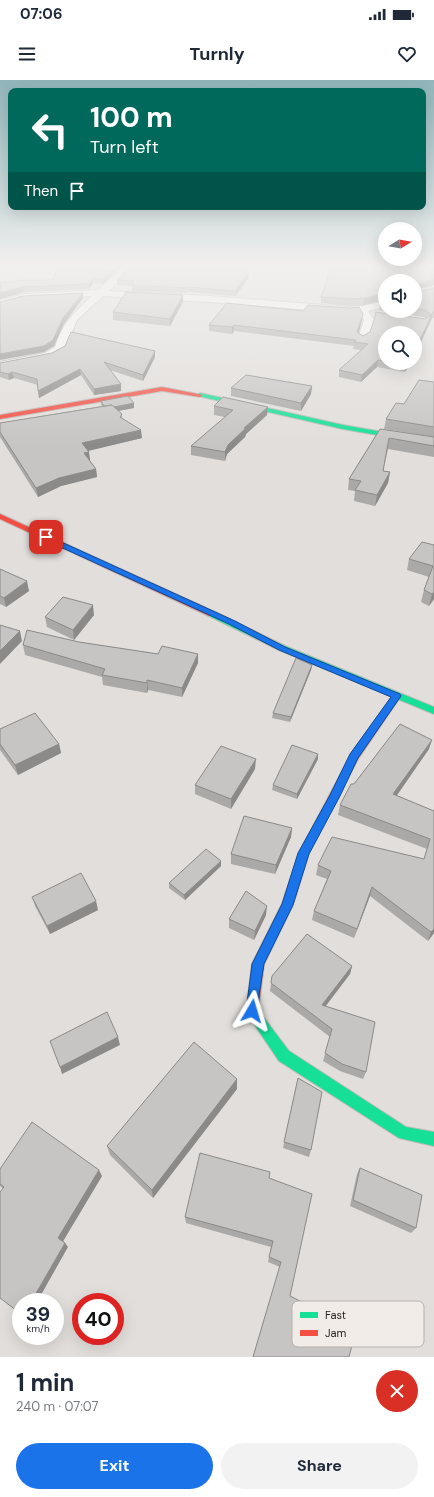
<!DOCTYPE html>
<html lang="en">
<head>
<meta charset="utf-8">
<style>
  :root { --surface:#fff; --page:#f2f2f3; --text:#1f2937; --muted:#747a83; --accent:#1a73e8 }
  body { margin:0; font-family:"DM Sans",sans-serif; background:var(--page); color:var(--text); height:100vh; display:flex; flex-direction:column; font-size:15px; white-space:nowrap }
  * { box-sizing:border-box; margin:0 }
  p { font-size:13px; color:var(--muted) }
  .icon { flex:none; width:22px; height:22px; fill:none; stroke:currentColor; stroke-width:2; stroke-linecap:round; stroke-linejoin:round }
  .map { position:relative; height:1277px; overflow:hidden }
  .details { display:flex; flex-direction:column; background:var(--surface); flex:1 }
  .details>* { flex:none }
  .hud { position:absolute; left:8px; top:8px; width:418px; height:122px; border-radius:8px; box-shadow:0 4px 16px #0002; background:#00695c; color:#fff; overflow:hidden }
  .needle { width:26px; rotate:79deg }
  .controls { position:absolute; left:378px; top:142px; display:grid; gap:8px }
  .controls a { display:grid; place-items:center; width:44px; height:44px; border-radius:50%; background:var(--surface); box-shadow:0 4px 16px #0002; font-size:20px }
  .speed { position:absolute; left:12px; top:1213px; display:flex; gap:8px; font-size:20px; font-weight:700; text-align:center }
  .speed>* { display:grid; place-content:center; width:52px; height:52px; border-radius:50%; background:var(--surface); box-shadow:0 4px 16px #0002; line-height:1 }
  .speed small { font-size:10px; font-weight:400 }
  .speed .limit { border:6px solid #d22; background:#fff; color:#111 }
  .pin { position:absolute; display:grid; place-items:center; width:34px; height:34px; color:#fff; margin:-17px; border-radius:8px; box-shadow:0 2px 6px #0006 }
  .me { position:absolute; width:44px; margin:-22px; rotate:7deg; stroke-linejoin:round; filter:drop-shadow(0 0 3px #0008) }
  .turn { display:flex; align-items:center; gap:14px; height:84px; padding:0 16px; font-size:18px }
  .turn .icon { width:52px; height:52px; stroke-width:2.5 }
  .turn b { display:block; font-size:28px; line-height:34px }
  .then { display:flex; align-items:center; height:38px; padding:0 16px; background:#0003; gap:8px; font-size:15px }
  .round { display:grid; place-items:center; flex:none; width:42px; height:42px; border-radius:21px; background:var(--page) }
  .summary { display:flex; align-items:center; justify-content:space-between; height:68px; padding:0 16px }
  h1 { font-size:24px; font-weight:700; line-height:30px }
  .primary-button { display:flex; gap:8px; margin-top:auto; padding:8px 16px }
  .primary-button a { flex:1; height:46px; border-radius:24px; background:var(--accent); color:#fff; font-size:16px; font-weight:700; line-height:46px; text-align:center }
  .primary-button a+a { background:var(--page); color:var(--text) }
  .status { display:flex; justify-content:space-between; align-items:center; height:28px; padding:0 20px; background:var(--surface); direction:ltr }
  .status svg { height:11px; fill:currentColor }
  header { display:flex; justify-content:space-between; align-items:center; height:52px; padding:0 16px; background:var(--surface); font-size:18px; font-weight:700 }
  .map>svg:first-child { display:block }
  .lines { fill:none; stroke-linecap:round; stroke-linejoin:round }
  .street-casing { stroke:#bdbab8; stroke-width:2 }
  .fast-casing { stroke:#bdbab8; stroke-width:2 }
  .jam-casing { stroke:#bdbab8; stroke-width:2 }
  .street { fill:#fafafa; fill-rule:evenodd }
  .fast { fill:#16e098; fill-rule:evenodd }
  .jam { fill:#f24e42; fill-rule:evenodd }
  .wall { fill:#aba9a8 }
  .shaded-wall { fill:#8b8a88 }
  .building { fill:#c7c5c3; stroke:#8b8a88 }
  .route { fill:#1a73e8; stroke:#114b97 }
  .key { fill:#f1ece7; stroke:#b4b0ac; stroke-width:1 }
  .key-label { font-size:11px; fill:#262423 }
</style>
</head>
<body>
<div class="status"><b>07:06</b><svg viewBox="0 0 49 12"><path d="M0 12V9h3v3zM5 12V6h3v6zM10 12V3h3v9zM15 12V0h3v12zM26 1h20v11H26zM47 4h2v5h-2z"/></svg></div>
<header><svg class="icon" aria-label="menu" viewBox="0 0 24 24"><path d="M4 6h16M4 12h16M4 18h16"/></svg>Turnly<svg class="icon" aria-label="heart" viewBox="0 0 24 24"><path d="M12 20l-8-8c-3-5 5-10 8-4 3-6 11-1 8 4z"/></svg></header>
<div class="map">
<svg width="434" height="1277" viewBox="0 0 434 1277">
  <rect width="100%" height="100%" fill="#e1dedb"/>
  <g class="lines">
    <g class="street-casing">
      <path id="street" d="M124 186H134L109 211 210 216 349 227 363 226 385 221V227L368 231 374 240 368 258 363 261 358 258 364 240 359 232 349 233 210 222 103 216 77 240 64 271 52 278 0 288V282L45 273 55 267C63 242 73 234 92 216L24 220 0 226V220L24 214 98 210Z"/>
    </g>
    <g class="fast-casing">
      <path id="fast" d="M200 313 343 345 434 361V365L343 349 198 316 197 315Z
        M209 532H215L285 566 434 627V634L279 570 209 536 208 534Z
        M253 919 257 921 259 925 258 930 289 971 406 1047 434 1052V1066L399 1058 279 981 248 935C245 930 246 926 249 921Z"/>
    </g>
    <g class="jam-casing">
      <path id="jam" d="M162 307 203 315 200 317 162 311 0 339V335Z
        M0 434 215 532 216 534 212 536H209L0 439Z
        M397 613 401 616 358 679 309 773 293 825 264 884 259 925 257 929 253 931 249 929 247 925 252 884 282 824 299 773 351 674 394 614Z"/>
    </g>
    <use href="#street" class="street"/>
    <use href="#fast" class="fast"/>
    <use href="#jam" class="jam"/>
  </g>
  <path class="wall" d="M58 186H122L103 204 93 203 89 209 24 212 0 203 53 200Z
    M130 186H248L245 192 249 198 235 216 188 212 187 213 132 211V206L117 205V200Z
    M434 186V205L415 210 385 201V220L363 225 349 226 321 223V217Z
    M434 208V238H432L415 275V253H385V283H411L405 292 377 287 361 302 339 297V290L362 270 353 269 354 266 234 251 232 254 209 251V245L362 240 358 253 363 256 370 252 375 239V232L425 239 426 238 424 237 388 231H415V212L416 213Z
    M183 215V222L170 246 113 240V232Z
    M385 222V231L379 230 380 224Z
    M155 271V277L143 301 110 290 121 304V311L94 315 81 295 39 318 38 305 14 298 9 300 0 297V283Z
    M434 302V377L388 369 383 391 390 392 388 403 375 426 354 421 355 411 348 410 349 399 380 349 422 355 384 349 386 339Z
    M312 306 311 314 301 331 231 316V308Z
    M101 321 134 328 118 331 122 334V338L142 358 88 371 90 380 89 381 96 389 97 397 61 406 38 417 0 357V343L102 326 101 325Z
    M214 326 268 327 267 335 246 354 245 357 227 374 225 381 191 375V366L225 337 214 335Z
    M434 465V519L429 526 421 522 424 510 429 497 407 490 409 479Z
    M0 489 29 511 6 527 0 524Z
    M94 535 74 560 47 547 45 537Z
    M79 562 158 574H198V583L182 617 148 610 147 613 103 605 102 597 25 575 23 565Z
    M312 585 311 590 290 642 272 638 273 633Z
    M0 649 59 664 61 673 18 695 0 670Z
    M429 669 396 715 434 731V853L428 861 370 816 354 858 312 840 314 831 327 799 316 795 318 785 424 779 427 769 338 735 340 725 354 704Z
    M318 679 297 719 272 710 273 705Z
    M255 689 231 729 195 714V705Z
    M292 748 291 757 275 794 231 784V774Z
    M221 786 185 820 169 808V803Z
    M32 817 98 830 50 854 35 826Z
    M266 835 254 860 229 848V839Z
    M352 886 350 894 326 926 366 992 363 999 340 991 323 981 330 957 270 911 272 896Z
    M298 998 311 1070 309 1077 283 1068Z
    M237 999V1009L153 1118 110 1075 107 1066Z
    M360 1088 416 1148 411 1153 350 1126 357 1094Z
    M0 1089 102 1096 63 1161 65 1163 68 1167 0 1106Z
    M269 1098 290 1216 253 1277 280 1187 268 1182 271 1167 186 1143 185 1137Z"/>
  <path class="shaded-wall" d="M116 186H122L103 204 102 199Z
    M246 186H248L243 197 244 192Z
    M249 192V198L235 216V211Z
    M93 198V203L89 209V204Z
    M434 199V205L415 210 416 205Z
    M23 207 24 212 0 219V213Z
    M83 213V218L64 244 54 266 44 272 0 280V274L63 238Z
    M385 214V220L363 225 364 218Z
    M183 215V222L170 246V239Z
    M433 232 432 238 415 275V271Z
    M363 234 362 240 357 259V252Z
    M234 245V251L232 254V247Z
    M155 271V277L143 301V295Z
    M378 280 377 287 361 302 362 295Z
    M408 283H411L405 292 406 285Z
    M80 289 81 295 39 318 38 311Z
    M12 292 14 298 9 300 8 294Z
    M121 304V311L94 315V309Z
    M312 306 311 314 301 331V323Z
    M134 323V328L106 333V328Z
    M268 327 267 335 246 354 245 357 227 374 225 381V372L228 365 244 348Z
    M141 350 142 358 83 372 82 363Z
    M89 372 90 380 85 382 84 373Z
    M96 389 97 397 61 406 38 417 36 408 59 398Z
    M390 392 388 403 375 426 377 415Z
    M27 501 29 511 6 527 4 518Z
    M434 512V519L429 526 432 514Z
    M93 525 94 535 74 560 73 550Z
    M20 551 22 561 0 584V571Z
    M198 574V583L182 617V608Z
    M312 585 311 590 290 642 291 637Z
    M147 600 148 610 147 613Z
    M432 660 429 669 391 724 393 714Z
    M59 664 61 673 18 695 15 685Z
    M318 674V679L297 719V714Z
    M256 679 255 689 231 729V719Z
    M292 748 291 757 275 794 276 785Z
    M221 781V786L185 820 184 815Z
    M372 807 370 816 354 858 357 849Z
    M96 821 98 830 50 854 47 846Z
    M267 826 266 835 254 860 255 851Z
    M434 849V853L428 861 431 852Z
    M352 886 350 894 320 933 322 925Z
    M118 957 120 965 62 994 60 987Z
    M237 999V1009L153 1118 152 1110Z
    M99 1090 102 1096 62 1163 58 1158Z
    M65 1163 68 1167 37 1222H31Z"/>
  <path class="building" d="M58 186H116L102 199 93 198 89 204 23 207 0 213V203L25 200H53Z
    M130 186H246L244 192H249L235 211 188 207 187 208 131 205 134 201 117 200Z
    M332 186H434V199L416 205 415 209V201H385V214L364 218 350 219 321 217Z
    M434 208V232H433L415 271V253H385V281L378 280 362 295 339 290 368 264 354 262 356 260 234 245 232 247 209 245 227 223 303 231 308 225 350 228 359 227 363 234 357 252 363 256 370 252 376 234 375 232 425 239 432 235 425 230 415 229V212L416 213Z
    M126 212 183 215 170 239 113 232Z
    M83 213 63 238 53 260 44 266 0 274V222L23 216Z
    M71 252 155 271 143 295 104 282 121 304 94 309 80 289 38 311 37 299 12 292 8 294 0 292V283L52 273 65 266Z
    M396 283H408L406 285Z
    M246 295 312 306 301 323 231 308Z
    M419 300 434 302V347L386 339 396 323 404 324Z
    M128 316 134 323 114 327 112 325 104 326 101 321Z
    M223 317 268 327 244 348H246L228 365 225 372 191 366 233 330 214 326Z
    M112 325 122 334 120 337 141 350 82 363 89 372 84 373 96 389 59 398 36 408 0 352V343Z
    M380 349 434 357V366L389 358 383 391 390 392 377 415 355 410 361 401 349 399Z
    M422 462 434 465V512L432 514 424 510 433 486 409 479Z
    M0 489 27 501 4 518 0 516Z
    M63 517 93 525 73 550 45 537Z
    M0 545 20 551 0 571Z
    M27 550 79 562 158 574 162 566 198 574 182 608 147 600V603L102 595 105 589 23 565Z
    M296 578 312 585 291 637 273 633Z
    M35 633 59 664 15 685 0 664V649Z
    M400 644 432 660 393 714 434 731V849L431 852 372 807 357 849 314 831 331 791 318 785 332 757 424 779 430 759 340 725 351 704H354Z
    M292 665 318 674 297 714 273 705Z
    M221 666 256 679 231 719 195 705Z
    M244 736 292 748 276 785 231 774Z
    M206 769 221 781 184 815 169 803Z
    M81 793 96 821 47 846 32 817Z
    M246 811 267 826 255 851 229 839Z
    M307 854 352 886 322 925 375 942 366 992 342 984 325 973 332 949 271 903 272 896Z
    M107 932 118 957 60 987 50 961Z
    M194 962 237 999 152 1110 107 1066Z
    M298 998 322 1012 311 1070 284 1062Z
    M32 1042 99 1090 58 1158 65 1163 31 1222H21V1234L0 1218V1112L4 1107 0 1104V1089Z
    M200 1073 270 1092 269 1098 312 1114 290 1216 356 1249 349 1277H253L281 1182 269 1177 273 1161 185 1137Z
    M360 1088 422 1115 416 1148 353 1120Z"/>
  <linearGradient id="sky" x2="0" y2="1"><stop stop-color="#90b5ba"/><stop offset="0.51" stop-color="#f2f0ef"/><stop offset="1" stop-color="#f2f0ef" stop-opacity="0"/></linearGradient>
  <rect width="434" height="365" fill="url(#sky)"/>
  <path class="route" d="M46 455 235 541 285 567 400 614 401 616 358 678 340 716 309 774 293 825 264 884 256 935 252 937 248 935 246 931 252 884 282 824 298 773 330 715 350 674 391 617 279 570 229 544 43 459 42 457Z"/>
  <rect x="292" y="1221" width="132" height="46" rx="6" class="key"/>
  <rect x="300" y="1232" width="18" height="6" fill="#16e098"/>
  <rect x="300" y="1250" width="18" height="6" fill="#f24e42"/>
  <g class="key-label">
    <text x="325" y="1239">Fast</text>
    <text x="325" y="1257">Jam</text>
  </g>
</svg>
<div class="controls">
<a><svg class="needle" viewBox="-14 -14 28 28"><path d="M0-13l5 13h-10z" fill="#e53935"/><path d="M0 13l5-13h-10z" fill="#747a83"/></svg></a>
<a><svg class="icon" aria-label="sound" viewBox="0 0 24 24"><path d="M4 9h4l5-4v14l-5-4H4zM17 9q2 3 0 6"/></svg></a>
<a><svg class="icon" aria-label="search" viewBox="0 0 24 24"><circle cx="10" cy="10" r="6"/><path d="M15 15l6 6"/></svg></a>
</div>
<div class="speed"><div>39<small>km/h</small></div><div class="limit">40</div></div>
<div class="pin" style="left:46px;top:457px;background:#d93025"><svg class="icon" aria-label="arrive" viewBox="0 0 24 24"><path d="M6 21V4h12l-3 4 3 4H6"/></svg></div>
<svg class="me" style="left:252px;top:931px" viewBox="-20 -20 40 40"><path d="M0-17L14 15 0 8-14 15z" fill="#1a73e8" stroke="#fff" stroke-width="4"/></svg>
<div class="hud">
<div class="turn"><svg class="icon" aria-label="left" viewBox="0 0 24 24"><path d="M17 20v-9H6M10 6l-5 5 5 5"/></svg><div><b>100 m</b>Turn left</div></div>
<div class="then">Then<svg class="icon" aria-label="arrive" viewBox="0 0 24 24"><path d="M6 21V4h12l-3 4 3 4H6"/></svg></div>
</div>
</div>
<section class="details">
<div class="summary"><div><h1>1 min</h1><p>240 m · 07:07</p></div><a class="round" style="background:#d93025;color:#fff"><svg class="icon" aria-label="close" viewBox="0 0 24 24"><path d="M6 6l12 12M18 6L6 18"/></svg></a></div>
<div class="primary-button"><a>Exit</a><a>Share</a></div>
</section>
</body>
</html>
